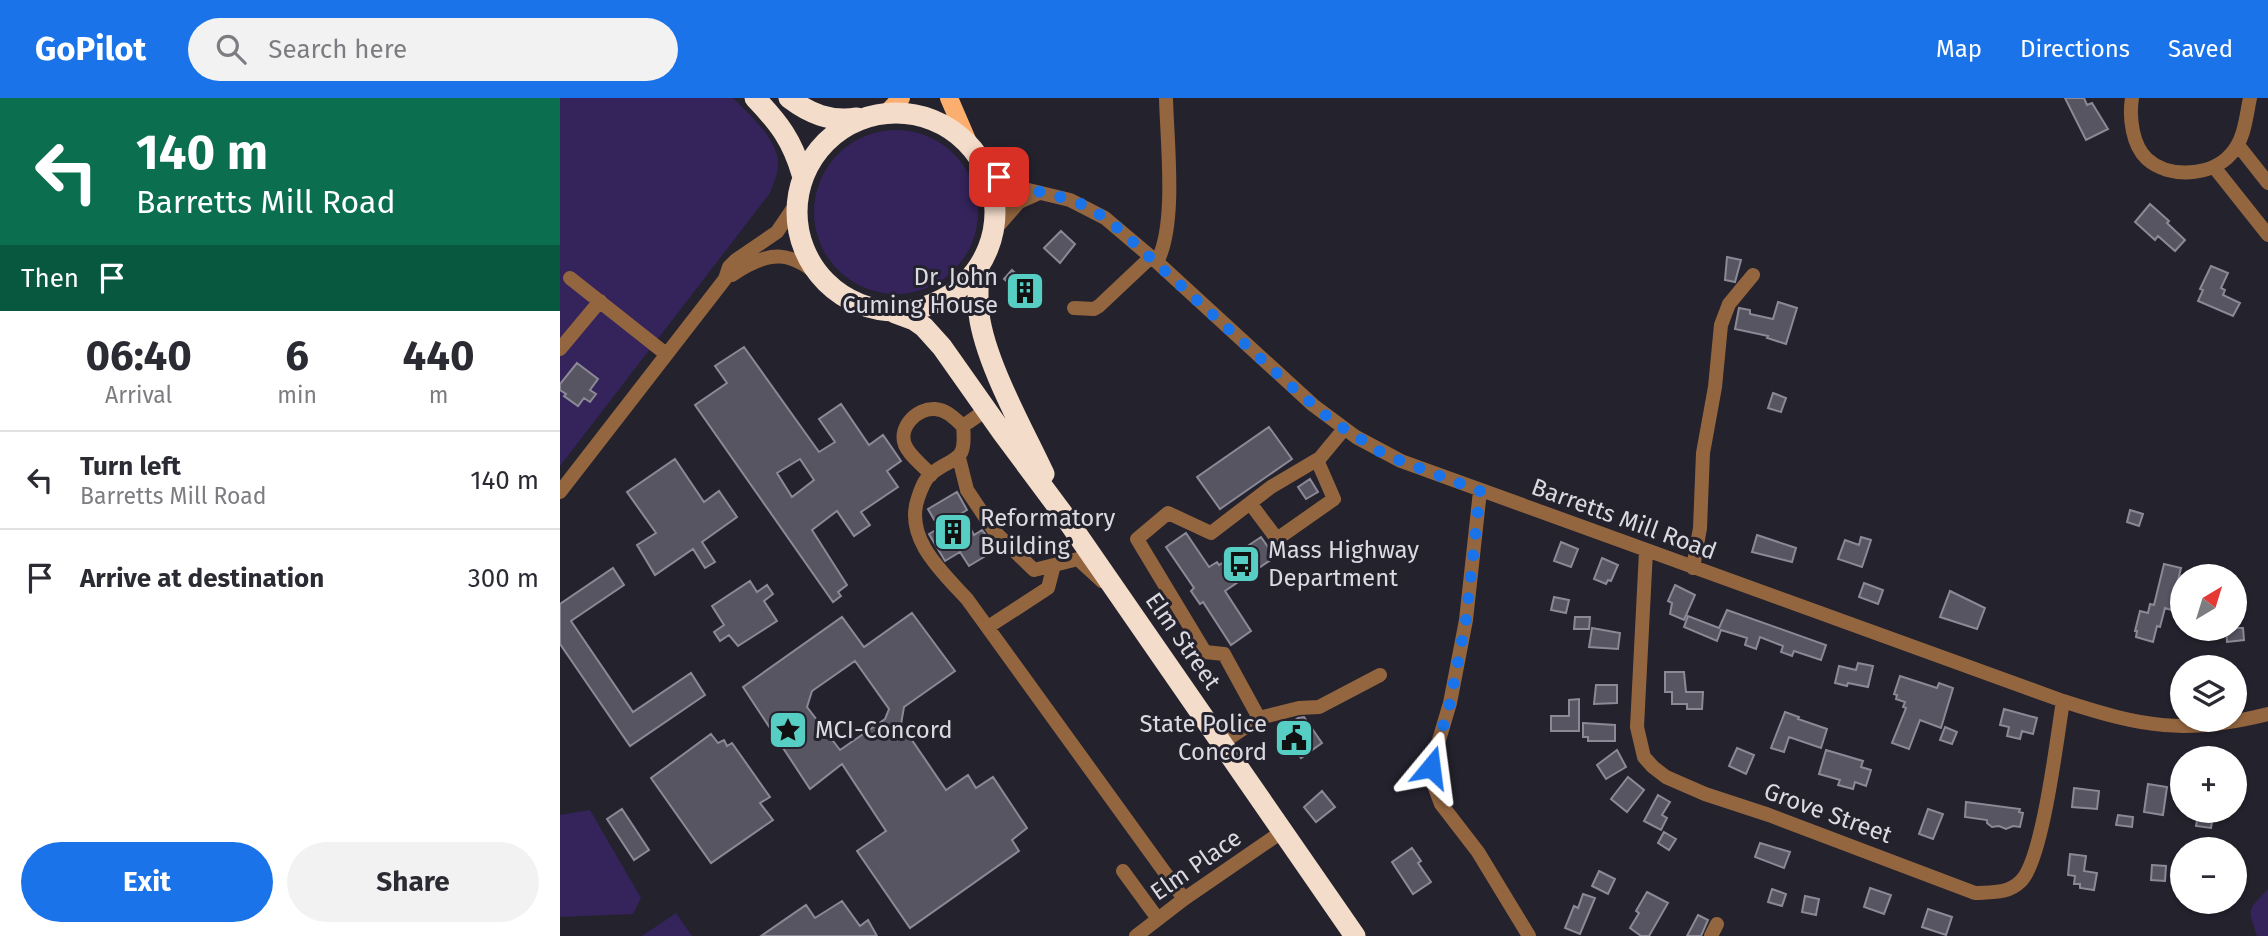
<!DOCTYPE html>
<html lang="en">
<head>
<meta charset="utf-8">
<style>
  :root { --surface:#fff; --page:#f2f2f3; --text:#2b2b33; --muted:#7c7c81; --line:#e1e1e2; --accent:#1a73e8 }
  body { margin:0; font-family:"Fira Sans",sans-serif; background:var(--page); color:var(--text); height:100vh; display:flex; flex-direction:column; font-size:26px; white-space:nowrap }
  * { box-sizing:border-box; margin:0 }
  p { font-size:23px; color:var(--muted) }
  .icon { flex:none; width:38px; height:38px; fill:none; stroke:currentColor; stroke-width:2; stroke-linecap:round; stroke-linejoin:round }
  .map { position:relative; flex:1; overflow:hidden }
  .side { display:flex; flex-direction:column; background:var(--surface); width:560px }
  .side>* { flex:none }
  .top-card { background:#0b6e4f; color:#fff; overflow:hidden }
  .needle { width:46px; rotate:38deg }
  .tools { position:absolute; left:1610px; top:466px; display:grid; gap:14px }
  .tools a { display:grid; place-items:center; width:77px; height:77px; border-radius:50%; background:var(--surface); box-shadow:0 2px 5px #0004; font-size:35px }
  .pin { position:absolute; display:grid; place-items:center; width:60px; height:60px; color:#fff; margin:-30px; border-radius:14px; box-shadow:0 4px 10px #0006 }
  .me { position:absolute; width:77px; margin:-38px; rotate:16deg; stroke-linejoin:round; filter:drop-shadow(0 0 5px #0008) }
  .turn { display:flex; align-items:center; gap:24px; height:147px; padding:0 21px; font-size:32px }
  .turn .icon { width:91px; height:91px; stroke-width:2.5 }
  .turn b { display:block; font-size:49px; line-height:60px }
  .then { display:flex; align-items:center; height:66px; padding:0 21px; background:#0003; gap:14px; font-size:26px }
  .eta { display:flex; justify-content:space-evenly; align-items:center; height:119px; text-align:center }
  .eta b { font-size:42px; font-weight:700; line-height:49px }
  .action { display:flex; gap:14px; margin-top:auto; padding:14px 21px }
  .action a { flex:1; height:80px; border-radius:42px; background:var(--accent); color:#fff; font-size:28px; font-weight:700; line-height:80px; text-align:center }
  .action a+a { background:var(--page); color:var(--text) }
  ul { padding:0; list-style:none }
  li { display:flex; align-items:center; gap:21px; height:98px; padding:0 21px; border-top:2px solid var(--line) }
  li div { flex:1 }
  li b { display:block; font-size:26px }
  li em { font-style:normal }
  header { display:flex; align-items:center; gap:42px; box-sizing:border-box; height:98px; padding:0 35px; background:var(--accent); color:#fff }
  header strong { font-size:33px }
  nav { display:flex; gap:38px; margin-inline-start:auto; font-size:24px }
  .search { width:490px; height:63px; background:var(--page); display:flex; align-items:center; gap:18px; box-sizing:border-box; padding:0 24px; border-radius:38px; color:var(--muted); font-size:26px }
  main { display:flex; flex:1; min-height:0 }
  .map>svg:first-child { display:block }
  .green { fill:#34245b }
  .building { fill:#575562; stroke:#8c8997; stroke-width:2; fill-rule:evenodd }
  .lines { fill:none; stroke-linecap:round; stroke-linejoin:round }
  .minor { stroke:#94663f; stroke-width:14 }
  .major { stroke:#fbae6d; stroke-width:18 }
  .highway { stroke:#f3dcca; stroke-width:21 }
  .route { stroke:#1a73e8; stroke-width:12; stroke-dasharray:0 21.6 }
  .labels { text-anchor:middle; stroke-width:6; stroke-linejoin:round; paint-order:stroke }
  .poi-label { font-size:24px; fill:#dbdae1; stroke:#24222d; text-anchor:start }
  .street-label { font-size:24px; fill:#dbdae1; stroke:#24222d }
</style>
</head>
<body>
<header>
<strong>GoPilot</strong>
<div class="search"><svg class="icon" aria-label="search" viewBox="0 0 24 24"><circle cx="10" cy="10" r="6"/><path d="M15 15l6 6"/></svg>Search here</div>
<nav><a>Map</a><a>Directions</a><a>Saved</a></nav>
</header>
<main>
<section class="side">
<div class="top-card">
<div class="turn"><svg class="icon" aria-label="left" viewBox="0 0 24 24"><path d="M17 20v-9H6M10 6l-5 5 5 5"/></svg><div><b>140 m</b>Barretts Mill Road</div></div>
<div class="then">Then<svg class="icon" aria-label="arrive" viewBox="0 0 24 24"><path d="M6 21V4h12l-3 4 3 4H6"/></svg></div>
</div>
<div class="eta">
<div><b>06:40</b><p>Arrival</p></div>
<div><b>6</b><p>min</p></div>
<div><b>440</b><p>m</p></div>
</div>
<ul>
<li><svg class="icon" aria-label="left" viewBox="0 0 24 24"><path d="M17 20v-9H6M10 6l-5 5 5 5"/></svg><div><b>Turn left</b><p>Barretts Mill Road</p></div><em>140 m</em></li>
<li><svg class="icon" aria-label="arrive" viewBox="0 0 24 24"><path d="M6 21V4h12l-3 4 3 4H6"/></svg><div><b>Arrive at destination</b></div><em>300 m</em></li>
</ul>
<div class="action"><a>Exit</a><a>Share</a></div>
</section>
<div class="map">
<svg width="1708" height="838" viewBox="0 0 1708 838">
  <rect width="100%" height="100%" fill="#24222d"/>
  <path class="green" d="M0 0H173C189 16 220 43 218 68 218 76 213 86 210 95L0 368Z
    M254 114a82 82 0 1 1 164 0a82 82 0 1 1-164 0Z
    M30 712 81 800 73 816 0 819V717Z
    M1708 791V838H1697C1688 810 1686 814 1708 791Z
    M116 815 132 838H82Z"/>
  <path class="building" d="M1505 0H1524L1527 7 1532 5 1548 31 1526 42Z
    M1590 106 1609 123 1607 125 1625 142 1615 153 1598 138 1595 142 1575 124Z
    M501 133 515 146 500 165 484 150Z
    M1167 159 1181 162 1175 184 1165 182Z
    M1651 168 1668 175 1661 190 1665 192 1663 197 1680 205 1673 218 1638 203 1643 192 1640 191Z
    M452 172 465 184 474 175 483 183 466 201 444 181Z
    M1218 204 1237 210 1226 246 1207 240 1208 238 1175 231 1179 210 1190 212V216L1213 221Z
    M184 249 259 354 275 344 259 321 281 306 309 347 323 337 341 363 327 373 338 389 301 414 310 427 294 438 277 413 252 432 287 487 278 494 281 498 273 504 135 307 167 285 155 268ZM240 361 254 382 232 399 217 375Z
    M17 265 38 281 30 292 36 296 30 304 24 300 18 308 4 298 6 296 0 292V286Z
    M1213 295 1226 300 1221 314 1208 310Z
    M709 329 732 361 660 411 637 379Z
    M115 361 144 404 159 393 177 419 142 444 155 464 145 470 133 451 95 477 77 447 96 435 67 394Z
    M750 381 758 394 746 401 738 389Z
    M397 394 407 412 402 415 414 437 422 432 437 451 409 468 400 454 385 463 369 436 379 430 368 411Z
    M1570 412 1583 416 1579 428 1567 424Z
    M626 435 649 469 657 464 659 467 701 439 715 459 665 493 691 533 671 547 643 504 640 506 631 493 634 490 606 449Z
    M1197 437 1236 450 1232 464 1192 454Z
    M1301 439 1311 442 1302 469 1278 461 1285 442 1299 447Z
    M1001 444 1018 451 1011 469 994 463Z
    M1042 460 1058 467 1051 483 1048 482 1046 486 1034 481Z
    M1604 466 1621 470 1611 512 1605 510 1600 529 1597 528 1593 544 1576 539 1577 533H1575L1580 513 1588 515 1590 506 1594 507Z
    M53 470 64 487 11 523 73 614 131 575 145 597 70 648 0 546V506Z
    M190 483 197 494 207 487 213 496 204 503 217 523 178 548 169 537 160 543 154 534 164 527 152 508Z
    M1304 485 1323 492 1318 506 1299 499Z
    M1115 487 1135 497 1124 522 1110 516 1112 505 1108 503Z
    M1390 493 1425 510 1417 531 1380 519Z
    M994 499 1009 502 1006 515 991 512Z
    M1167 512 1266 547 1261 562 1234 553 1232 558 1221 554 1223 548 1200 539 1196 551 1185 547 1187 540 1161 532 1157 543 1124 529 1128 518 1159 530Z
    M352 515 395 573 344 609 341 626 386 692 408 677 416 690 433 679 467 730 452 742 459 753 350 830 297 753 326 733 282 666 250 691 183 589 282 519 304 549ZM295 563 329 611 325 621 280 652 247 609 252 593Z
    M1015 519H1030L1029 531H1014Z
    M1032 530 1060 535 1058 551 1029 549Z
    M1666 530H1683L1684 542 1667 544Z
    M1298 565 1313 568 1308 589 1288 585 1287 588 1275 585 1279 568 1296 572Z
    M1105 574H1124L1126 594H1143L1142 611H1127V606H1112V594H1105Z
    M1340 578 1377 590 1379 585 1393 590 1381 630 1360 622 1349 651 1332 645 1346 610 1343 609 1345 604 1336 601 1337 597 1334 596Z
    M1036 587H1057V605L1034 606Z
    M1019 601V633H991V618H1009V602Z
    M1444 611 1477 620 1473 636 1462 633 1460 641 1447 638 1449 629 1440 627Z
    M1225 614 1239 619 1238 621 1267 631 1261 650 1229 639 1224 654 1211 650Z
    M744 619 762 645 741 660 721 633 738 620Z
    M1023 625 1055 627V643H1028V639H1023Z
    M1385 629 1397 634 1392 646 1380 642Z
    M151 636 158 645 164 642 167 648 172 645 210 699 200 705 213 722 151 765 91 680Z
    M1177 650 1194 657 1186 676 1169 668Z
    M1057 652 1066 669 1046 681 1037 667Z
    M1266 652 1303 663 1301 669 1311 672 1306 688 1295 684 1293 691 1278 687 1280 682 1259 676Z
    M1068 679 1084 692 1067 714 1051 701Z
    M1588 686 1607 689 1603 717 1584 714Z
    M1514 690 1539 693 1537 711 1512 709Z
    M762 693 775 709 756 724 744 709Z
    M1098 697 1110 704 1102 717 1107 720 1101 732 1084 723Z
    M1406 704 1460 711 1459 714 1463 715 1460 729 1453 728 1446 731 1439 728 1432 729 1427 725V722L1405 719Z
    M62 711 89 752 74 762 47 721Z
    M1368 711 1383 716 1373 741 1359 736Z
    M1639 712H1654L1651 730 1636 728Z
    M1558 717 1573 719 1572 729 1556 727Z
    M1104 734 1116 741 1109 752 1098 745Z
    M1200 745 1230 754 1224 770 1195 759Z
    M852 750 861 763 858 765 871 784 853 796 832 764Z
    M1510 756 1526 758 1524 773 1537 775 1534 792 1520 790V786H1514L1515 778 1508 777Z
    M1592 767 1606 768 1605 783 1591 782Z
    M1039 773 1055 781 1048 796 1032 788Z
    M1310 790 1331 797 1324 816 1304 809Z
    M1212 791 1226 796 1222 808 1208 804Z
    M1087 794 1108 805 1089 838H1081L1070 830 1079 815 1076 813Z
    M1023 796 1035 800 1020 836 1005 830 1014 808 1018 810Z
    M1245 798 1259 801 1256 817 1242 814Z
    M282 803 300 828 308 822 317 838H201L246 807 255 820Z
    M1368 811 1392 819 1386 837 1362 829Z
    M1138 817 1148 822 1141 838H1127Z"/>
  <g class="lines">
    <path class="minor" d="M1572 0C1569 19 1572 47 1587 61 1609 81 1652 78 1671 56 1685 41 1686 18 1690 0
      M1678 47 1708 85
      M425 69 460 90 510 102 545 120 597 164 753 307 796 339 841 363 1503 603C1583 629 1625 637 1708 616
      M1654 69 1708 137
      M433 134 459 104 479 95
      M597 164C617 126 607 45 606 0
      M172 177C210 151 232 152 265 183
      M10 180 106 256
      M514 210 534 211 539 208 591 159
      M0 251 40 203
      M426 312 403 328C407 367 394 357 371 376 364 382 361 391 358 400 344 440 382 474 407 501L624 801
      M399 360 407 392 435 434 474 472 518 461 542 483
      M371 377C363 367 350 359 345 347 338 329 357 310 375 311 387 312 394 320 403 328
      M920 393 906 522 890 605 871 669 872 682 881 706 918 754 969 838
      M0 394 165 181 169 169 176 162 217 134 236 106
      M690 405 717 441 774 401 757 362
      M1086 453 1077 629 1084 659 1093 669 1106 679 1145 696 1209 717 1415 795C1432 794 1448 796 1461 783 1483 761 1497 639 1503 603
      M1133 470 1140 430 1143 355 1155 289 1161 227 1169 206 1193 177
      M428 529 488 490 494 467
      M699 620 739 610 759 609 820 577
      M662 645 699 620 664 556 645 554 577 441 608 415 651 435 711 389 760 360 784 331
      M563 773 598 821
      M576 838 624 801 723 733
      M1151 838 1157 826"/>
    <path class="major" d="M389 0 408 44
      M327 15 341 0"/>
    <path class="highway" d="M195 0C219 25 232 42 242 76
      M229 0C250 16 270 24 297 20
      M237 114a99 99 0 1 1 198 0a99 99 0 1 1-198 0Z
      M419 168C418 184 417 200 419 216 425 264 463 331 484 376
      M335 215 354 222 364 229 382 249 442 334 503 416 795 838"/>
  </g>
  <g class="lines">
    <path class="route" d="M439 79C463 93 488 94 513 103 531 109 545 120 560 132L732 289 774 324 819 353 841 363 920 393 906 522 890 605 871 669"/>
  </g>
  <defs>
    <g id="building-square" transform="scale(2.0125)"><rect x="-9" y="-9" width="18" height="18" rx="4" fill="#56cec4" stroke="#24222d"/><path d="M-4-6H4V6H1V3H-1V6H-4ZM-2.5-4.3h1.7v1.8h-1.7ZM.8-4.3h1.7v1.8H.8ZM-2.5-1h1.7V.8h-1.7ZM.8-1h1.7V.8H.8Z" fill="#111"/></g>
    <g id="bus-square" transform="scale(2.0125)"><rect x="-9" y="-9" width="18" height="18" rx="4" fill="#56cec4" stroke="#24222d"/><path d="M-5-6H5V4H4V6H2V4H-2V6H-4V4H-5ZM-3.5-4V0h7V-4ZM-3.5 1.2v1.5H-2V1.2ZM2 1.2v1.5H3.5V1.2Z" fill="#111"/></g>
    <g id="sight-square" transform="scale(2.0125)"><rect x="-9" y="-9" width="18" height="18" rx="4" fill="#56cec4" stroke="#24222d"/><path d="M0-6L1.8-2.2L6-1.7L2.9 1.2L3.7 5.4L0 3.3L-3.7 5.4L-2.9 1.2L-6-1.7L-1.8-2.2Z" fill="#111"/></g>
    <g id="civic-square" transform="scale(2.0125)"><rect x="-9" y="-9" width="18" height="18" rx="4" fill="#56cec4" stroke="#24222d"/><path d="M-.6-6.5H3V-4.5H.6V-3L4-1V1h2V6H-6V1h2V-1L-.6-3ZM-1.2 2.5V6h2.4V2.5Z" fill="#111"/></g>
  </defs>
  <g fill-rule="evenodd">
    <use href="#building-square" x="465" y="193"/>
    <use href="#building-square" x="393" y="434"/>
    <use href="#bus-square" x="681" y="466"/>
    <use href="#sight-square" x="228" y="632"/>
    <use href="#civic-square" x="734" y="640"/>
  </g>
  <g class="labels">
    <g class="poi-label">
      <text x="438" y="187" text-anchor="end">Dr. John<tspan x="438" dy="28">Cuming House</tspan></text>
      <text x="420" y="428">Reformatory<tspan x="420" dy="28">Building</tspan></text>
      <text x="708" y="460">Mass Highway<tspan x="708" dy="28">Department</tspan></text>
      <text x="707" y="634" text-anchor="end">State Police<tspan x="707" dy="28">Concord</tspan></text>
      <text x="255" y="640">MCI-Concord</text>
    </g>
    <g class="street-label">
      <text transform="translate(1064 421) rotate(20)" y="8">Barretts Mill Road</text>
      <text transform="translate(623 543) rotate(55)" y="8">Elm Street</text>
      <text transform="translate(1268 715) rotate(20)" y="8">Grove Street</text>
      <text transform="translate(636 767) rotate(-35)" y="8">Elm Place</text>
    </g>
  </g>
</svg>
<div class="tools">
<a><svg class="needle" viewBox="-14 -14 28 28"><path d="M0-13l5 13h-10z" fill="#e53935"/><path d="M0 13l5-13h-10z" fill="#7c7c81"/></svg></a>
<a><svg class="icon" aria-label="layers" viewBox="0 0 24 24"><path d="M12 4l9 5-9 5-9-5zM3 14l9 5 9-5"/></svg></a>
<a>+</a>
<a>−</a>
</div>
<div class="pin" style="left:439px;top:79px;background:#d93025"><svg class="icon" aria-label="arrive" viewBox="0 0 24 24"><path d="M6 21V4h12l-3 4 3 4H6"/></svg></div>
<svg class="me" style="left:871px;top:669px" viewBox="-20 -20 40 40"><path d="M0-17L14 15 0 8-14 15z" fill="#1a73e8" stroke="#fff" stroke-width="4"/></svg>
</div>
</main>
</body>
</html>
